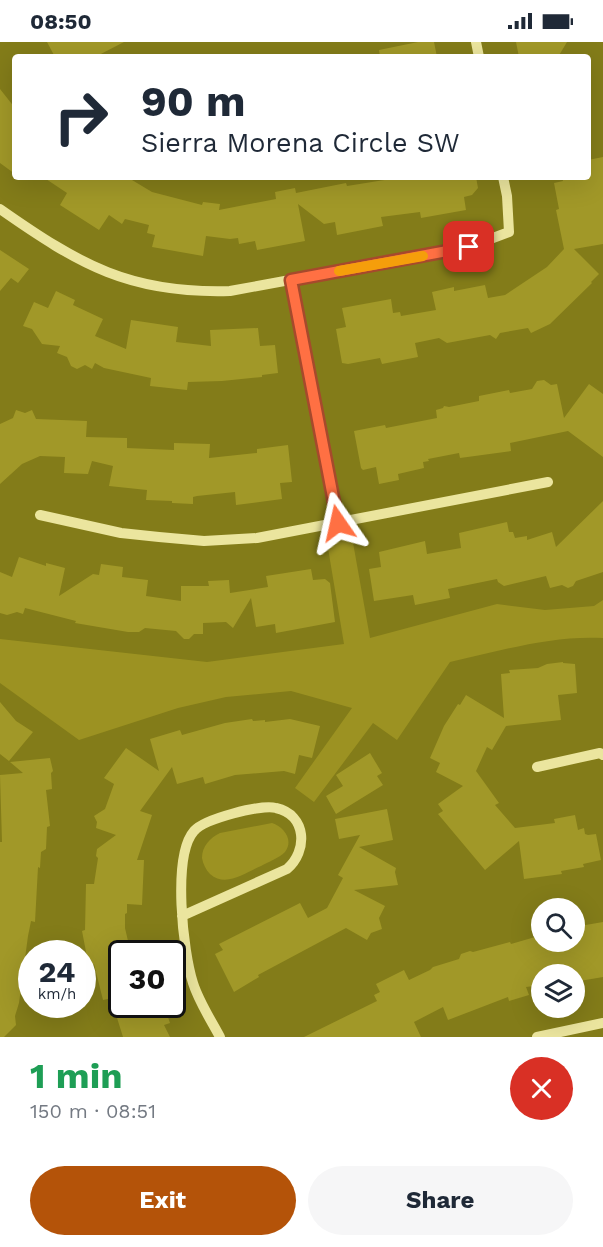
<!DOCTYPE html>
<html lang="en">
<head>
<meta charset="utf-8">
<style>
  :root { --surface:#fff; --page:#f6f6f7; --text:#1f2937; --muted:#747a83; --accent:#b45309 }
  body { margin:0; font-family:"Work Sans",sans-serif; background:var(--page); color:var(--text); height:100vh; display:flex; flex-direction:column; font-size:22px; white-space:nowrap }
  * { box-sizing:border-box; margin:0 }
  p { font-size:20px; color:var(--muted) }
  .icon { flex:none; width:33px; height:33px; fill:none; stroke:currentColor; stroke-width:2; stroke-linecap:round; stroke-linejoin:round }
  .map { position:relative; height:995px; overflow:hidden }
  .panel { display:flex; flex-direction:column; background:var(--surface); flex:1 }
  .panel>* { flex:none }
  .hud { position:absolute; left:12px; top:12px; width:579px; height:126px; border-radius:6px; box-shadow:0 6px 24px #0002; background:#fff; color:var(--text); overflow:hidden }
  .controls { position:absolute; left:531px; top:856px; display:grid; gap:12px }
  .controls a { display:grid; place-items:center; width:54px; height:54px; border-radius:50%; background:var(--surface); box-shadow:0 6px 24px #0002; font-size:30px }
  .speed { position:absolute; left:18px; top:898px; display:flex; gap:12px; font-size:30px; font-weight:700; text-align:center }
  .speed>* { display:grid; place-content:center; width:78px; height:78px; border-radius:50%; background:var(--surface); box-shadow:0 6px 24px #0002; line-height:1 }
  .speed small { font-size:15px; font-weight:400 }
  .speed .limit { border:3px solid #111; border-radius:9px; background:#fff; color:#111 }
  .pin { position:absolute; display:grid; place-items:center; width:51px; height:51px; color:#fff; margin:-26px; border-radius:12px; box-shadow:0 3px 9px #0006 }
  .me { position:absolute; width:66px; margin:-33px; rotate:349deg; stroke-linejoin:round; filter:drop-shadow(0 0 4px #0008) }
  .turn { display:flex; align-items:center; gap:21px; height:126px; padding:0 30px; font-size:27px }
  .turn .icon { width:78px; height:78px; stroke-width:2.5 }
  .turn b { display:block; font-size:42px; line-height:51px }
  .round { display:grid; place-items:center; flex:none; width:63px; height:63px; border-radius:32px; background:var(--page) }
  .overview { display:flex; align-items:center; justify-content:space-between; height:102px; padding:0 30px }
  h1 { font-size:36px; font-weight:700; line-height:45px; color:#1e9e55 }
  .cta { display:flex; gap:12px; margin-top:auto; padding:12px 30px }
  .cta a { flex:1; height:69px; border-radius:36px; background:var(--accent); color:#fff; font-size:24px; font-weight:700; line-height:69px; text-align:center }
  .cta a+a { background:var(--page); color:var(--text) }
  .status { display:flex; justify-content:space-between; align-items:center; height:42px; padding:0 30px; background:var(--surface); direction:ltr }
  .status svg { height:16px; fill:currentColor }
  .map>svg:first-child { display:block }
  .green { fill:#9c9222 }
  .building { fill:#a19828 }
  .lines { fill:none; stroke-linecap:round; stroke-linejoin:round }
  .minor { stroke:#ebe59e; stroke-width:10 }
  .route-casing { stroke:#a6492c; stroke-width:15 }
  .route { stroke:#ff7043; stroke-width:10 }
  .slow { stroke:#f59e0b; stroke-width:10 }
</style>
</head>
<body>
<div class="status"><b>08:50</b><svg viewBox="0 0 49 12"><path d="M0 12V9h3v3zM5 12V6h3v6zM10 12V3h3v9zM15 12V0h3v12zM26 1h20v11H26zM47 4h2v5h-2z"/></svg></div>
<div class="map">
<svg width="603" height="995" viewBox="0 0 603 995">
  <rect width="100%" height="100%" fill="#837c19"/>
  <path class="green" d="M352 495 370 596 497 562 545 568 594 564 603 558V596C552 593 499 609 450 620L397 698 373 681 314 760 295 746 352 666 291 649 226 655 178 666 79 698 0 641V597L207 620 344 602 327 500Z
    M272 781C284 785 294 798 285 810 279 816 268 820 261 824 245 831 226 846 210 832 206 828 203 822 202 816 202 804 210 796 220 791Z"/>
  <path class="building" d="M47 0H124L95 15H55Z
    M418 0H434L437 15H380L379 8Z
    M516 0H567L558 15H519Z
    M0 47 15 66V132L0 121Z
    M603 115V202L574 207 599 232 591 240 592 241 550 282 531 291 528 286 500 291 496 297 490 293 447 301 439 296 415 301 418 315 382 322 380 316 348 322 342 321 336 287 346 285 342 266 391 257 393 271 400 270 401 274 436 268 432 250 454 245V249L485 243 488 256 505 253 547 225 564 207 556 168 559 167 554 141 563 139 562 135H588V118Z
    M43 135H127L152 150 202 163 203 160 220 162 219 168 276 157 275 150 295 146 296 151 346 141 347 144 403 135H476L478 146 472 153 464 155 466 168 421 176 420 170 381 175 383 184 337 193 335 180 324 182 298 162 305 199 257 208 255 199 239 202 238 196 230 197 206 194 203 214 152 205 155 193 147 191 149 183 125 177 122 182 109 173 99 188 60 163 67 151Z
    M0 208 29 227 18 241 11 236 0 249Z
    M56 249 75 258 73 263 103 277 95 294 126 307 131 278 178 285 176 300 211 304 210 288 258 286 260 304 275 303 278 331 262 333V335L222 339 188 340 187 348 150 344 151 336 104 326 95 321 92 327 85 323 77 327 71 324 67 315 57 311 60 304 42 302 32 287 23 284 34 260 48 266Z
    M544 338 551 343 557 342 564 376 589 342 603 352V415L568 389 510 401 511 409 460 416 459 411 428 417 429 419 423 420 424 426 398 432 399 438 379 442 376 425 363 428 361 426 354 389 385 383 386 386 437 376 436 368 443 366 444 364 449 365 479 359V354L509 348 510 351 532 347 537 339Z
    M16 368 25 371 32 368 36 377 87 379 86 395 127 396V406L174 408V401L210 402 209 416 257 411V407L288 403 292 440 280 441 282 457 236 463 235 450 197 454 193 455V462L172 461V459L146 458 147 448 109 444 113 424 92 419 88 432 64 431 65 415 40 414 22 422 0 442V382L13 376Z
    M603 459V530L576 539 573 544 568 546 562 543 550 546 546 534 504 544 498 540 497 537 448 547 450 556 415 563 413 553 374 559 369 527 381 525 379 510 425 499 427 512 461 506 459 491 507 480 509 490H513L515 496 527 494V498L552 490 556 505Z
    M19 515 46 524V521L65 526 59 554 93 532 99 533 101 522 123 525 122 535 148 538 146 554 181 559V544H209L208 539 229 538 230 551 268 545 266 534 311 527 313 538 325 537 330 541 335 580 276 591 275 582 256 585 251 556 233 586 226 580 203 581V592H194L189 597H184L176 589 145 586 139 590H128L75 581 76 579 25 566 23 572 17 570 7 573 0 571V530L12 535Z
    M563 620V621L575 622 577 651 558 653 561 678 506 684 492 708 487 705 476 729 499 761 495 763 515 786 555 781 554 777 575 773 578 788 584 786 585 792 588 793 596 792 601 818 583 822 584 825 561 829 562 832 524 837 519 799 485 828 438 772 443 769 438 762 463 744 436 730 440 721 430 716 444 684 458 662 460 663 466 653 504 676 501 632 510 631 509 628 538 626 547 622Z
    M0 660 16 679 33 690 9 719 0 712Z
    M252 677 253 679 265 678V680L290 677 320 684 312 716 299 713 295 732 284 729 235 733 205 742 203 735 177 742 172 725 140 769 152 773 137 818H144L142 863 127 862V871L125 872V886L131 912H122V954L103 958 94 922 90 923 87 915 82 889 85 888 86 842H94L98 816 96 814 97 807 116 793 96 786 97 780 94 774 105 767 114 742 104 736 126 706 159 729 150 697 180 688 182 693 225 681Z
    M370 711 382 731 377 734 383 743 336 772 326 754 343 744 336 733Z
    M50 716 53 729 51 731 52 747 46 748 50 784 47 785 46 807 41 810 40 826 38 825 35 880 31 879 28 894 19 961 15 974 16 983 4 995H0V800H2L0 733 23 731 10 720Z
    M387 767 393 798 359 805 396 826 395 830 398 843 354 848 385 864 379 876 382 887 371 891 367 898 346 886 258 933 259 935 234 950 215 912 223 908 219 902 300 861 308 876 327 866 343 836 338 833 360 793 339 797 335 777Z
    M603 880V935L574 940V933H542V943L526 945 529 953 509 959 508 955 448 978 443 965 414 980 421 995H304L377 959 374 953 380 950 376 942 404 928 409 938 430 928 433 925 459 917 461 912 470 909 473 910 510 900 511 902 542 893V900H574V885Z
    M113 963 157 965 164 963 170 981 164 983 170 995H123Z"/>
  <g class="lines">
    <path class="minor" d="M476 0 479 15
      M0 167C80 223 130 252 230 249L469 205 509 190 507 154 503 135
      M291 239 338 481
      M40 473 121 491 159 495 204 499 257 496 548 440
      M537 725 600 711 603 713
      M182 874 287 827C308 809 307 773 276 766 261 762 204 777 194 789 172 814 183 910 193 941 199 960 211 978 220 995
      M537 995 603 981"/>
  </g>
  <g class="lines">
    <g class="route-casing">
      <path id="route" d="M338 481 291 238 469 205"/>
    </g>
    <use href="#route" class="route"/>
    <path class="slow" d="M339 229 423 214"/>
  </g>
</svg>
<div class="controls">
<a><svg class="icon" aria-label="search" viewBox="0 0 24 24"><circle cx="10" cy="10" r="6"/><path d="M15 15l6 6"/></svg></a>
<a><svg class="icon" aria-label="layers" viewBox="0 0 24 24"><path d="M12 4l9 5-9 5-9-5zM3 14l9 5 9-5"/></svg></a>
</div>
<div class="speed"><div>24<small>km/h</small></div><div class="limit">30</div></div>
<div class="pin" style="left:469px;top:205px;background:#d93025"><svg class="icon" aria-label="arrive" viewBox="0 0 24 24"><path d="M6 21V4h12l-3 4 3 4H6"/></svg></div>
<svg class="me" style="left:338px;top:481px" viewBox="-20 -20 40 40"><path d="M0-17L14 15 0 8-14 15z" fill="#ff7043" stroke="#fff" stroke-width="4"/></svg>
<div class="hud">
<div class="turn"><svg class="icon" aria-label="right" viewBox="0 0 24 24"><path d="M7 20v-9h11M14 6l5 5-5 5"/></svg><div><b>90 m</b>Sierra Morena Circle SW</div></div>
</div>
</div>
<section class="panel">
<div class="overview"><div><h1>1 min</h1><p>150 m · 08:51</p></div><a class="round" style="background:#d93025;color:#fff"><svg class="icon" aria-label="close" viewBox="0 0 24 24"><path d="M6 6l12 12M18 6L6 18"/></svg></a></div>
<div class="cta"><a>Exit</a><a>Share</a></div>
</section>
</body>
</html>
